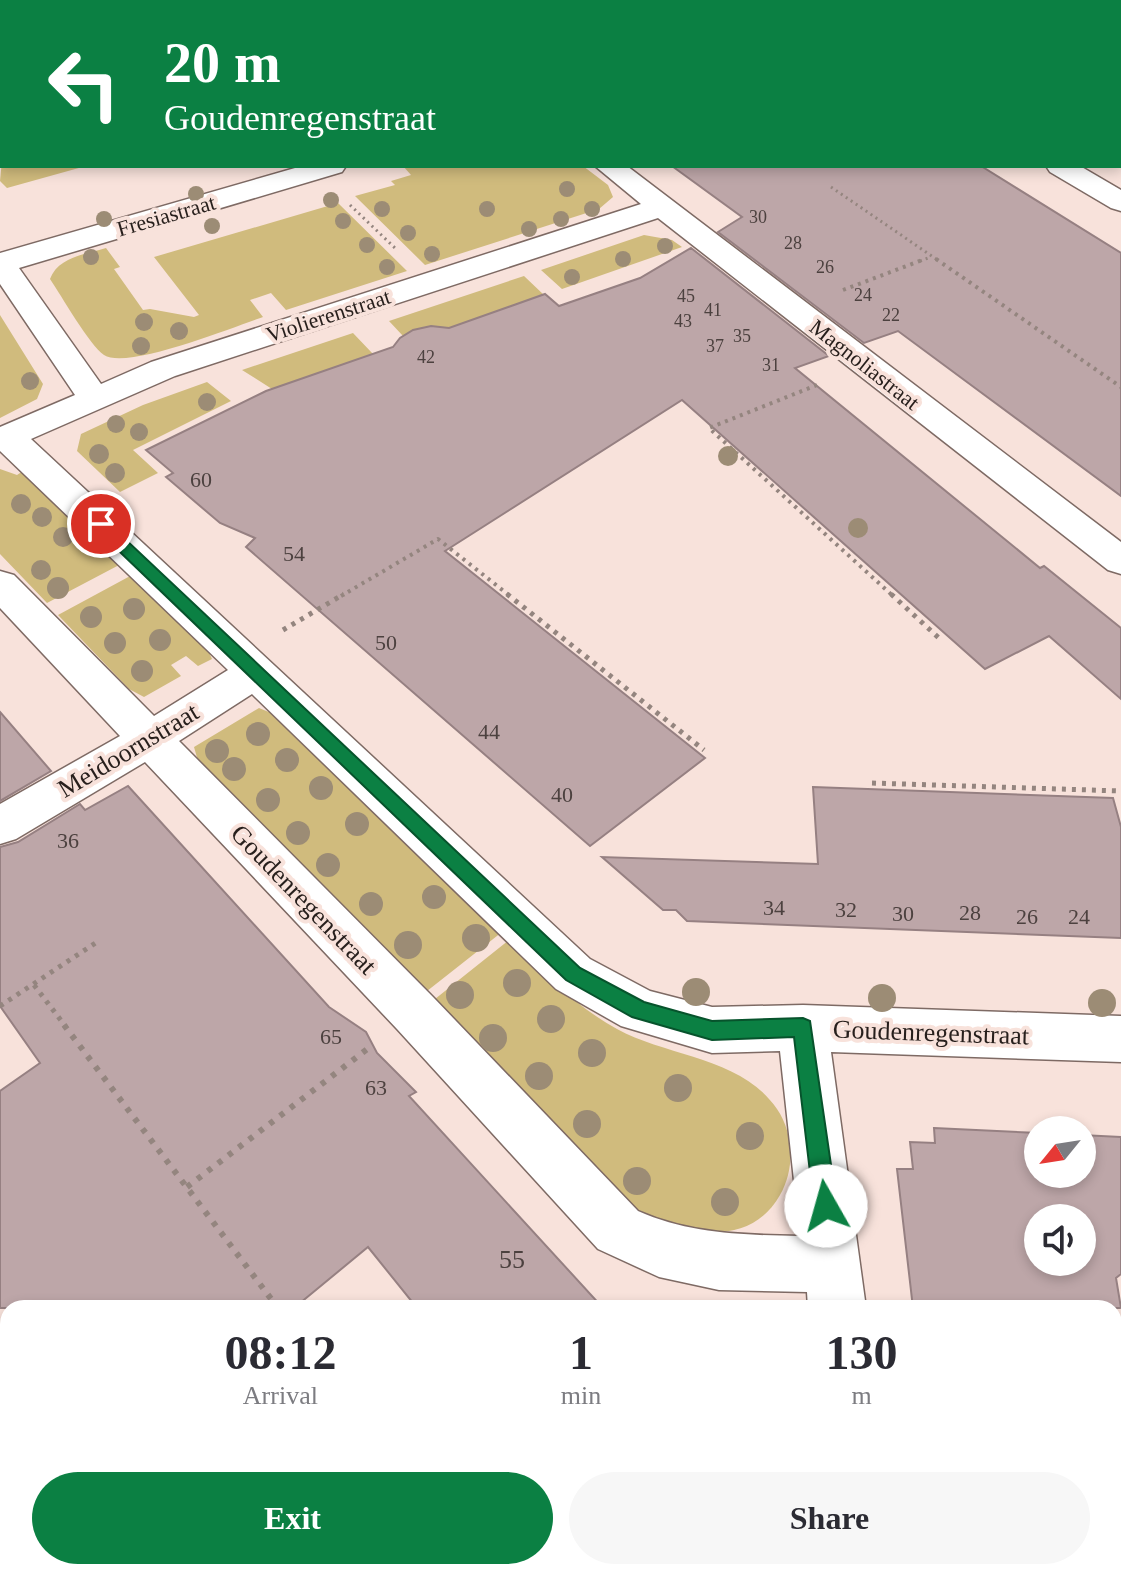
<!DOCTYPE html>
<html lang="en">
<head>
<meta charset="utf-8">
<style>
  :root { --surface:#fff; --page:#f7f7f7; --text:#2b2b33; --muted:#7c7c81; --accent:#0b8043 }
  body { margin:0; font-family:Georgia,serif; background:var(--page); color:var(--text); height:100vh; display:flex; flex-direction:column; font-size:30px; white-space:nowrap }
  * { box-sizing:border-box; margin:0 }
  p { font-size:26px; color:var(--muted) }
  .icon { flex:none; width:44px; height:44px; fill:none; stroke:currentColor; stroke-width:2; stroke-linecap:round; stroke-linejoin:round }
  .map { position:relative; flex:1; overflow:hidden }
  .drawer { position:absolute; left:0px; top:1300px; width:1122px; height:280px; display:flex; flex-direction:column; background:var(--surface); border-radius:24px 24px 0 0; box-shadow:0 4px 12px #0003 }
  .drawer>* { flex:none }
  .guide { position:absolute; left:0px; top:0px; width:1122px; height:168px; box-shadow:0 4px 12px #0003; background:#0b8043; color:#fff; overflow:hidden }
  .needle { width:52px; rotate:240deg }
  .fabs { position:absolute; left:1024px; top:1116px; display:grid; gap:16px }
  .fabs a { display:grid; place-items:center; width:72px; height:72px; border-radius:50%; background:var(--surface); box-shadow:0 4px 12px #0003; font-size:40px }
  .pin { position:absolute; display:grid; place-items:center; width:68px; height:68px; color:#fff; margin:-34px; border:4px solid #fff; border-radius:50%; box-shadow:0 2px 8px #0007 }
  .me { position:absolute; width:88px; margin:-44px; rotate:353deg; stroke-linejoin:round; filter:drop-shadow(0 0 6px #0008) }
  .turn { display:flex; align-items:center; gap:28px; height:168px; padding:0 32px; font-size:36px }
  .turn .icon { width:104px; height:104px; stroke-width:2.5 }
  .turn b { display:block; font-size:56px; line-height:68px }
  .eta { display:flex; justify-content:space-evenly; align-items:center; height:136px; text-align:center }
  .eta b { font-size:48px; font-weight:800; line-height:56px }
  .button { display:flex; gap:16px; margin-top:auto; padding:16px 32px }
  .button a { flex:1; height:92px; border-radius:48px; background:var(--accent); color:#fff; font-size:32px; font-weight:800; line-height:92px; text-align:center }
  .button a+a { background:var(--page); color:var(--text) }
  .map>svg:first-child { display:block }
  .green { fill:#d0bb7d }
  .building { fill:#bda6a8; stroke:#968082; stroke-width:2; fill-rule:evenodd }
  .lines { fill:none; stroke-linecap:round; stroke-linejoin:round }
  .street-casing { stroke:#7e6a64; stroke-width:3 }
  .path-far3 { stroke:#94857f; stroke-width:3; stroke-dasharray:2 4; stroke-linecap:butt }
  .path-far2 { stroke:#94857f; stroke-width:4; stroke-dasharray:3 5; stroke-linecap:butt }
  .path-far1 { stroke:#94857f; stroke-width:5; stroke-dasharray:4 6; stroke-linecap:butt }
  .path { stroke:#94857f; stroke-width:6; stroke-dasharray:5 8; stroke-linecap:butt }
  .street { fill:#fff; fill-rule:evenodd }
  .rail { stroke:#988883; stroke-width:4; stroke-dasharray:10 5; stroke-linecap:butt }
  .tree { fill:#9c8c75 }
  .route { fill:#0b8043; stroke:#07532c; stroke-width:2 }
  .labels { text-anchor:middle; stroke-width:8; stroke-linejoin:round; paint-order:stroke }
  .far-number-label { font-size:18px; fill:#4c413f }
  .far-street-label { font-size:22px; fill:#271f1c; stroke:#f8e2db }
  .number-label { font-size:22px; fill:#4c413f }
  .street-label { font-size:26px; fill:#271f1c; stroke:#f8e2db }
  .near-number-label { font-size:26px; fill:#4c413f }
</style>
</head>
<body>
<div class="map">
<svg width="1121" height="1580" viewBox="0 0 1121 1580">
  <rect width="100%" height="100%" fill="#f8e2db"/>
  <path class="green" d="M2 160V166H86L7 188 0 181Z
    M403 166H583L608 185 613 197 599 209 425 265 355 196 395 185 391 181 411 175Z
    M338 203 407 271 286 310 271 293 250 300 263 317C233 327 128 370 104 355 90 346 61 295 50 279 58 257 86 254 106 248L120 267 114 269 143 310 150 309 194 317 199 315 154 257Z
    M644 235 672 240 682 247 562 289 541 270Z
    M524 276 544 295 449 328 425 327 403 336 389 321Z
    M0 315 43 384 37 399 0 418Z
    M353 333 373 354 272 389 242 370Z
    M207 382 231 401 133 450 158 473 120 492 77 451 81 434 143 405Z
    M0 469 17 475 23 471 121 564 47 603 0 554Z
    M132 575 207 648 212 659 198 666 186 656 171 665 181 676 144 697 129 689 58 615Z
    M259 708 276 715 502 932 422 995 198 761 194 747Z
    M509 940C543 972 575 1006 617 1029 668 1057 742 1057 777 1109 794 1134 795 1169 780 1195 754 1241 704 1237 662 1222 653 1219 641 1217 633 1212 615 1202 593 1172 578 1156 529 1105 479 1054 430 1003Z"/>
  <path class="building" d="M672 166H981L1121 253V496L898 331 864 343 718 232 742 217Z
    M691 248 829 356 795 368 1040 568 1044 566 1121 628V699L1049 636 985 669 682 400 445 551 705 758 590 846 246 547 255 538 220 523 166 477 173 473 146 450 266 391 393 347 400 338 413 330 431 326 449 328 545 294 559 306 640 278Z
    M0 712 51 771 0 801Z
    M128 786 329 1007 366 1032 377 1053 416 1092 409 1096 603 1308H417L368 1247 294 1308H0V1091L40 1063 0 1006V847L18 842 80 804 85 810Z
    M813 787 1113 798 1121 827V938L687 921 676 910H663L602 857 818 864Z
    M934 1128 1038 1133V1174H1082V1135L1121 1137V1274L1116 1278 1121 1308H913L897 1169H913L910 1142 935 1143ZM1038 1218H1082V1262H1038Z"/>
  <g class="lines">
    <g class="street-casing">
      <path id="street" d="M593 0H619L621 2H595Z
        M734 0H760L762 2H736Z
        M2 58V74L0 75V59Z
        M302 166H346L342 172 19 268 101 384 151 362 641 204 595 166H627L1121 542V574L1108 570 658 218 175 376 31 439 590 959 650 991 712 1007 803 1005 1121 1016V1062L831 1052 866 1308H808L807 1292 719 1290 659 1277 598 1249 397 1029 145 762 16 839 0 844V804L120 736 0 608V571L14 575 154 716 228 670 0 451V427L75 395 0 284V253ZM252 694 556 989 621 1026 712 1053 780 1051 800 1236C744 1235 690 1234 638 1211L433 997 179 741Z
        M1046 166H1080L1121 190V211L1111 208 1050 172Z
        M0 1509 8 1513V1572H34L31 1580H0Z
        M827 1572H891L892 1580H828Z"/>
    </g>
    <path class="path-far3" d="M52 0 55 2
      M831 187 939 261
      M350 205 395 248
      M920 261 931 257"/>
    <path class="path-far2" d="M936 259 1121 387
      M843 290 925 259
      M817 385 709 428 893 596
      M341 596 438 539 510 596"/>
    <path class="path-far1" d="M507 594 704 750
      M891 594 940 639
      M283 630 344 594
      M872 783 1121 791
      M34 985 66 1027
      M0 1006 97 942"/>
    <path class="path" d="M64 1025 278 1308
      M187 1187 370 1047"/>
    <use href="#street" class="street"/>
    <path class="rail" d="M940 0 944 2
      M961 0 965 2
      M1007 0 1011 2
      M1034 0 1038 2"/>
  </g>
  <g class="tree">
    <circle cx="567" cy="189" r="8"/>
    <circle cx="196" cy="194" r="8"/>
    <circle cx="331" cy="200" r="8"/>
    <circle cx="382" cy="209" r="8"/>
    <circle cx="487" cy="209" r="8"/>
    <circle cx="592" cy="209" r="8"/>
    <circle cx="104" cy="219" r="8"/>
    <circle cx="561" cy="219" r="8"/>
    <circle cx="343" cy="221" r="8"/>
    <circle cx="212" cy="226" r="8"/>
    <circle cx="529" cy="229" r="8"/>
    <circle cx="408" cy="233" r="8"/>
    <circle cx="367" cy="245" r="8"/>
    <circle cx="665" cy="246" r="8"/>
    <circle cx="432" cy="254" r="8"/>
    <circle cx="91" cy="257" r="8"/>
    <circle cx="623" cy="259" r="8"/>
    <circle cx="387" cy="267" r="8"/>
    <circle cx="572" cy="277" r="8"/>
    <circle cx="144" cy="322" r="9"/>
    <circle cx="179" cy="331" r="9"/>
    <circle cx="141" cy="346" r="9"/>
    <circle cx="30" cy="381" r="9"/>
    <circle cx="207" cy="402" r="9"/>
    <circle cx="116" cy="424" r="9"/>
    <circle cx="139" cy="432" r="9"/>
    <circle cx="99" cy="454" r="10"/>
    <circle cx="728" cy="456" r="10"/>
    <circle cx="115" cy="473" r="10"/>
    <circle cx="21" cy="504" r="10"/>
    <circle cx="42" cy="517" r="10"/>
    <circle cx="858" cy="528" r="10"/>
    <circle cx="63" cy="537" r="10"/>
    <circle cx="41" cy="570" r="10"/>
    <circle cx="58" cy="588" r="11"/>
    <circle cx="134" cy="609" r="11"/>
    <circle cx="91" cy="617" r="11"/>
    <circle cx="160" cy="640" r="11"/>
    <circle cx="115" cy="643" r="11"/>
    <circle cx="142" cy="671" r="11"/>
    <circle cx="258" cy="734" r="12"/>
    <circle cx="217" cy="751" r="12"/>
    <circle cx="287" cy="760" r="12"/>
    <circle cx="234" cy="769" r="12"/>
    <circle cx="321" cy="788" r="12"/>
    <circle cx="268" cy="800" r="12"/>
    <circle cx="357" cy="824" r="12"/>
    <circle cx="298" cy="833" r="12"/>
    <circle cx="328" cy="865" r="12"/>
    <circle cx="434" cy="897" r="12"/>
    <circle cx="371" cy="904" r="12"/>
    <circle cx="476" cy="938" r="14"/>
    <circle cx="408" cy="945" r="14"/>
    <circle cx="517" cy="983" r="14"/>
    <circle cx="696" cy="992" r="14"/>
    <circle cx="460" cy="995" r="14"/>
    <circle cx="882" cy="998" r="14"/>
    <circle cx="1102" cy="1003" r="14"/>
    <circle cx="551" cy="1019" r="14"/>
    <circle cx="493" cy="1038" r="14"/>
    <circle cx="592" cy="1053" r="14"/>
    <circle cx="539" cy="1076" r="14"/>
    <circle cx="678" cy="1088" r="14"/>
    <circle cx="587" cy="1124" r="14"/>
    <circle cx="750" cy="1136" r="14"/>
    <circle cx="637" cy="1181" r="14"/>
    <circle cx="725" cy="1202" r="14"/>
  </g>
  <path class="route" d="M101 519 106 521 580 968 644 1002 712 1021 803 1018 810 1021 837 1206 834 1214 826 1217 818 1214 814 1206 794 1037 712 1040 632 1017 566 980 95 528V521Z"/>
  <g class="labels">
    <g class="far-number-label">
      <text x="758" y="223">30</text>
      <text x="793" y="249">28</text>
      <text x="825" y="273">26</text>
      <text x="863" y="301">24</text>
      <text x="686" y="302">45</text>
      <text x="713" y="316">41</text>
      <text x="891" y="321">22</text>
      <text x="683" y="327">43</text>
      <text x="742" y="342">35</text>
      <text x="715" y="352">37</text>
      <text x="426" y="363">42</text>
      <text x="771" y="371">31</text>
    </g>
    <g class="far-street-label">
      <text transform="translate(166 215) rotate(-16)" y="8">Fresiastraat</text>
      <text transform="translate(328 315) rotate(-18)" y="8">Violierenstraat</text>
      <text transform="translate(865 364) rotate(38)" y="8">Magnoliastraat</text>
    </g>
    <g class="number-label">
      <text x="201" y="487">60</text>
      <text x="294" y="561">54</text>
      <text x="386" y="650">50</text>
      <text x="489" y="739">44</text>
      <text x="562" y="802">40</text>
      <text x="68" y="848">36</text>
      <text x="774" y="915">34</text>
      <text x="846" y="917">32</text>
      <text x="970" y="920">28</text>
      <text x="903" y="921">30</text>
      <text x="1027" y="924">26</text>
      <text x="1079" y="924">24</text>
      <text x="331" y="1044">65</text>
      <text x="376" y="1095">63</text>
    </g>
    <g class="street-label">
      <text transform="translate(128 750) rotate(-31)" y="9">Meidoornstraat</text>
      <text transform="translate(304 899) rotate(46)" y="9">Goudenregenstraat</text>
      <text transform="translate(931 1032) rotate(2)" y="9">Goudenregenstraat</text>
    </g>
    <g class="near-number-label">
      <text x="512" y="1268">55</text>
    </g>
  </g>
</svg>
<div class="fabs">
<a><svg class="needle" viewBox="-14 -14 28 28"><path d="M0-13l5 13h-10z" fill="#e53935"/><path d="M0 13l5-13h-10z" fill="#7c7c81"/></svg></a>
<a><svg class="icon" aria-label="sound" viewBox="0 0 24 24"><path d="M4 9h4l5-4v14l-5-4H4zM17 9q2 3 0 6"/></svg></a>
</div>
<div class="pin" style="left:101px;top:524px;background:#d93025"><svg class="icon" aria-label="arrive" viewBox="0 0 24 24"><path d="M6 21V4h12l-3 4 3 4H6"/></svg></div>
<svg class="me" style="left:826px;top:1206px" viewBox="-20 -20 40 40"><circle r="19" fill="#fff"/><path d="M0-13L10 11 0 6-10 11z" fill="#0b8043"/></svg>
<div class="guide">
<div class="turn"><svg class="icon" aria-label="left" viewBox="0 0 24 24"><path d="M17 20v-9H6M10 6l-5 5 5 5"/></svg><div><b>20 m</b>Goudenregenstraat</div></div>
</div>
<section class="drawer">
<div class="eta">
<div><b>08:12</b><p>Arrival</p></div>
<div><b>1</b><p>min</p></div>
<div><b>130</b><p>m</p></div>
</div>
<div class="button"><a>Exit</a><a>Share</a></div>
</section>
</div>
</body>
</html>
